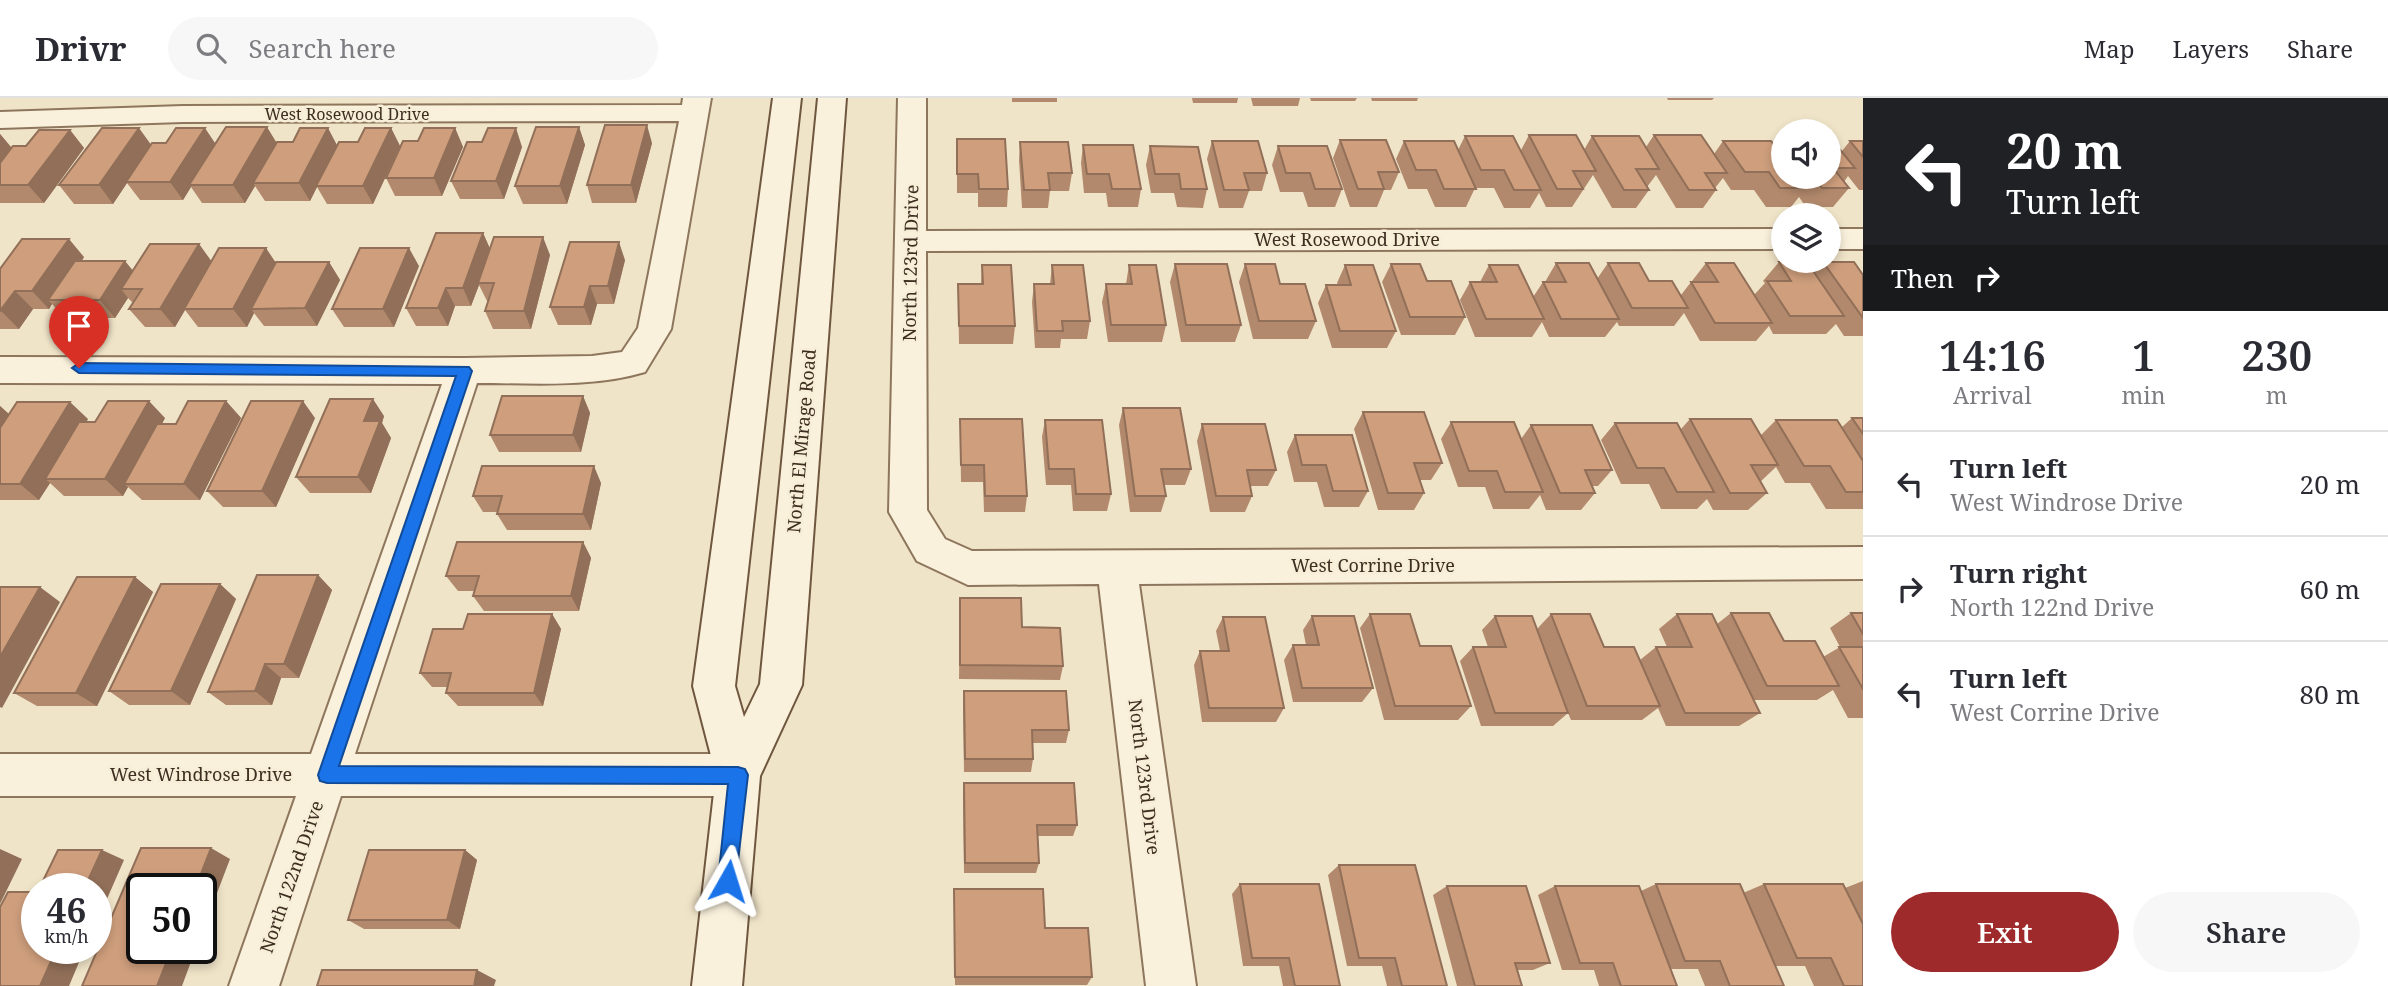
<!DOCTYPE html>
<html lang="en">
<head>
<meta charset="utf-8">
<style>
  :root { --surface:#fff; --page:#f7f7f7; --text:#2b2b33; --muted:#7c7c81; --line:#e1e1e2; --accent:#9e2a2b }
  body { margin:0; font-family:"Noto Serif",serif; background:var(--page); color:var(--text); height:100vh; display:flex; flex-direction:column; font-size:26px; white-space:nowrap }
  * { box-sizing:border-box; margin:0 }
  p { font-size:23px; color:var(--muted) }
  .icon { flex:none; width:38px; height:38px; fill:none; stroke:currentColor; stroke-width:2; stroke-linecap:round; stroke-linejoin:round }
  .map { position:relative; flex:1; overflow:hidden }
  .side { display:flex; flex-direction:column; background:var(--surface); width:525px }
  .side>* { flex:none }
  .banner { background:#202124; color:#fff; overflow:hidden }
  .fabs { position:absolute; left:1771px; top:21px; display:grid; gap:14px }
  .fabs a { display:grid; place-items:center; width:70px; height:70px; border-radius:50%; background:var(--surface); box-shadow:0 4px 10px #0003; font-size:35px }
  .speed { position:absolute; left:21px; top:775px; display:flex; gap:14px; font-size:35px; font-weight:700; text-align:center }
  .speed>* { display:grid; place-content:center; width:91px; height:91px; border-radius:50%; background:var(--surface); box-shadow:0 4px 10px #0003; line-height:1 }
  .speed small { font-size:18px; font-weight:400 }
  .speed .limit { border:4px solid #111; border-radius:10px; background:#fff; color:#111 }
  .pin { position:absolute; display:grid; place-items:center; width:60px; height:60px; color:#fff; margin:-72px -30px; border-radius:50% 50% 50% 0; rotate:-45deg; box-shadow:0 0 7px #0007 }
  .pin .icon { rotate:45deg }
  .me { position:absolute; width:77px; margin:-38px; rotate:6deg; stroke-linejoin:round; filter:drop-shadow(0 0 5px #0008) }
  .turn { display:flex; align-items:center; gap:24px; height:147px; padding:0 28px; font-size:32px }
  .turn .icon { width:91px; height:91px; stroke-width:2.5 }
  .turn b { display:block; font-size:49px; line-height:60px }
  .then { display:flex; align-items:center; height:66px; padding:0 28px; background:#0003; gap:14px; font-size:26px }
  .eta { display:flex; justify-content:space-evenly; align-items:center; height:119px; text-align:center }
  .eta b { font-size:42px; font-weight:600; line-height:49px }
  .button { display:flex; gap:14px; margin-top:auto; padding:14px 28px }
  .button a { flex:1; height:80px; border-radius:42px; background:var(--accent); color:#fff; font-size:28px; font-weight:600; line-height:80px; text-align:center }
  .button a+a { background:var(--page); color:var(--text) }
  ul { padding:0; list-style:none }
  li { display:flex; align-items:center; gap:21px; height:105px; padding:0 28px; border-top:2px solid var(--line) }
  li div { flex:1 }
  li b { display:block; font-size:26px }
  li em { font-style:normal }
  header { display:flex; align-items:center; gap:42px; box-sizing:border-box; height:98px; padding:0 35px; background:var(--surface); border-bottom:2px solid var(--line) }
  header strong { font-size:33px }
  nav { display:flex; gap:38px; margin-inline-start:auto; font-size:24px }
  .search { width:490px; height:63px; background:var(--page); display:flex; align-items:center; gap:18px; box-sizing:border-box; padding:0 24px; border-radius:38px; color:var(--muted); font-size:26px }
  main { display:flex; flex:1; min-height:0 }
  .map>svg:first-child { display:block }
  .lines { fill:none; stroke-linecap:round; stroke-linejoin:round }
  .minor-casing { stroke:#8d765c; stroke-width:4 }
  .secondary-casing { stroke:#6f573f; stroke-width:4 }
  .minor { fill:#faf1dc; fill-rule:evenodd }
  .secondary { fill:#faf1dc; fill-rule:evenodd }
  .wall { fill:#b2896c }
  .shaded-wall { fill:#916f58 }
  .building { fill:#cf9f7d; stroke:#916f58; stroke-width:2 }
  .route { fill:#1a73e8; stroke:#114b97; stroke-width:2 }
  .labels { text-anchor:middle; stroke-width:5; stroke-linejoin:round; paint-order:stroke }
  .far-street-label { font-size:16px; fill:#3d2e20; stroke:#f7eed8 }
  .street-label { font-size:18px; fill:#3d2e20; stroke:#f7eed8 }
</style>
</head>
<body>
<header>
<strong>Drivr</strong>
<div class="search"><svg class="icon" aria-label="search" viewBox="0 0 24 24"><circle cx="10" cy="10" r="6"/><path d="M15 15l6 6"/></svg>Search here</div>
<nav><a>Map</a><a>Layers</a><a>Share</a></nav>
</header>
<main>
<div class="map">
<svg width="1863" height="888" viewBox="0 0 1863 888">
  <rect width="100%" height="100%" fill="#f0e4c8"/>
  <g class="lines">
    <g class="minor-casing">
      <path id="minor" d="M683 0H711L671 231 645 274C592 290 532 285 477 285L355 656H738L754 662 760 677 754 692 738 698H341L279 888H229L296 698H0V656H311L442 286 0 285V259L464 260 592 258 622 254 638 230 679 23 183 24 0 30V14L183 8 682 7Z
        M898 0H926V133L1783 131V151L926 153 927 412 945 441 972 453 1863 449V481L1139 486 1196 888H1146L1099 486 968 487 917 463 889 414Z
        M1829 131H1863V151H1829Z"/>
    </g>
    <g class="secondary-casing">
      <path id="secondary" d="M773 0H801L735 588 744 619 760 586 818 0H846L802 587 760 678 742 888H692L716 677 693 588Z"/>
    </g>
    <use href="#minor" class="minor"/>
    <use href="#secondary" class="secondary"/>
  </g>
  <path class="wall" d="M1012 0H1057V4H1012Z
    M1192 0H1238L1237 5H1193Z
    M1251 0H1300L1298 8H1253Z
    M1310 0H1357L1355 3H1311Z
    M1371 0H1418L1417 3H1372Z
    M1667 0H1714L1712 2H1668Z
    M579 29 585 47 567 106H523L515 88Z
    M391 30 400 48 373 106H327L317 89 310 103H265L255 88 245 105H202L191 89 183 102H140L127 85 113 106H74L59 87 151 46 277 44 337 47 358 44Z
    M455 30 463 49 442 98H395L386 80 418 43Z
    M70 32 84 50 44 105H0V36L12 50 26 48Z
    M1529 37 1584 52 1592 38 1646 49 1654 37 1714 56 1723 43 1775 48 1783 38V79H1829L1842 53 1850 43H1863V92H1859L1848 78 1844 84 1849 90 1833 109H1806L1799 99 1791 109H1766L1754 92H1731L1723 80 1715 90 1716 92 1703 110H1676L1656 77 1647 89 1649 92 1636 110H1612L1593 77 1572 109H1546L1539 95 1530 110H1504L1494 90H1475L1466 109H1435L1427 91H1408L1396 61 1404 43 1458 52 1465 38 1521 52Z
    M957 41 1008 91 1007 109H978V95H957Z
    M1340 42 1399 74 1391 92H1384L1377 109H1350L1333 60Z
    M1212 43 1267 75 1262 93H1249L1243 110H1219L1207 61Z
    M482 44 522 49 504 101H460L451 83Z
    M1020 44 1072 75 1069 93H1050L1048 110H1022L1019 62Z
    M652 45 636 105H592L587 87Z
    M1083 47 1141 91 1138 109H1108L1106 95H1084L1081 65Z
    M1150 48 1207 91 1203 110 1177 109 1174 95H1151L1146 67Z
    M1278 48 1342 91 1335 109H1308L1303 94H1280L1272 67Z
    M483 135 490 151 550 157 531 231H493L485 213 488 203H487L479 187 471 208H455L448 228H416L406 210Z
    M199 146 211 163 276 165 329 164 340 182 317 228H264L254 215 247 229H198L185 212 175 229H145L129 211 133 205 128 200 115 220H65L52 206 49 211H33L19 231H0V169L84 159 82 163 133 172Z
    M625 162 614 206H597L591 227H558L550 209Z
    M1779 164 1814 174 1823 164 1863 177V238H1844L1836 226 1826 236H1773L1769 228 1756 243H1700L1684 215 1674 228H1619L1617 224 1605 239H1549L1542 224 1532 239H1475L1460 202 1470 184H1480L1489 167 1533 199 1543 184H1545L1556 165 1597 181 1608 165 1681 197 1691 184H1692V183L1706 165 1754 197 1765 185 1763 183Z
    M1175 166 1241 227 1235 244H1181L1170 184Z
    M1245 166 1280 186 1316 223 1308 241H1253L1239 184Z
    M1391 166 1427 183 1465 219 1455 237H1401L1382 184Z
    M982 167 1015 228 1013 246H959L958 186H981Z
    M1052 167 1090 223 1087 241H1061L1060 250H1035L1032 204 1034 186H1050Z
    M1129 167 1166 227 1162 244H1108L1102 204 1106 186H1126Z
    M1345 167 1396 233 1387 250H1332L1318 205 1326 187H1338L1337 185Z
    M419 168 394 229H344L332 211Z
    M583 298 590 315 581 354H499L490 337Z
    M226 303 241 320 200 402H142L128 389 123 398H64L50 385 39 402H0V308L9 316 88 321 86 324 165 320 162 326H176Z
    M1123 310 1191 371 1185 387H1164L1166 398 1161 414H1130L1119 327Z
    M1363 314 1442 365 1431 382H1420L1424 395 1414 412H1378L1354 331Z
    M384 318 382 325 391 340 371 395H310L296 379Z
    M315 320 276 409H223L207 393Z
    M1852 320H1863V411H1826L1810 385H1785L1776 369 1760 384 1767 395 1748 412H1713L1707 401 1697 411H1661L1649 386H1621L1601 342 1615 325 1681 331 1690 321 1761 337 1776 322 1842 329Z
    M960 321 1027 398 1025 414H984L983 384H961Z
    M1045 322 1111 396 1107 413H1073L1071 387H1046L1042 339Z
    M1451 324 1521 341 1531 327 1612 372 1598 388H1592L1595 395 1581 412H1546L1540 397 1529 411H1493L1485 389H1458L1441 341Z
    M1202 326 1276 372 1268 388H1250L1252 398 1245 414H1210L1197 343Z
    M1295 337 1368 393 1359 409H1324L1317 384H1294L1287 354Z
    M601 385 591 432H507L497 416 498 414H483L473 398Z
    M583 444 591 460 579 513H484L473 498 475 493H458L446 478Z
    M318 477 332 492 299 580H281L272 607H226L208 594Z
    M135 479 153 494 97 608H37L14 595Z
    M220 486 236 501 190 607H129L109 593Z
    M960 500 1022 529 1063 568 1060 582 959 581Z
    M1731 515 1784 543 1823 559 1840 549 1830 530 1851 515H1863V620H1848L1833 592 1817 602H1754L1760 615 1739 628H1666L1658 610 1642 622H1571L1568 615 1553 628H1481L1460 563 1473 549H1488L1482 532 1495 518 1537 531 1551 516 1604 549 1640 562 1656 549H1667L1659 531 1677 516 1717 526Z
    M552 516 561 531 543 608H458L446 595 447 589H432L420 575 463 531Z
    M1370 516 1471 608 1458 622H1384L1360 530Z
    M1312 518 1373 590 1362 604H1293L1284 562 1293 547H1306L1303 532Z
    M1223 519 1284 610 1276 624H1202L1194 567 1200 553H1220L1216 533Z
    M964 593 1069 632 1066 645H1032L1033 661 1031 674H964L963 607Z
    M964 685 1077 727 1073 738H1038L1039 765 1036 775H964L963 697Z
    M465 752 477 762 460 831H364L348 822Z
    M1339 767 1447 888H1387L1382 868H1347L1328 777Z
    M1863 783V888H1814L1805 868H1775L1784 888H1705L1698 871H1670L1677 888H1599L1594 872H1562L1538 797 1555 788 1641 793 1656 786 1743 795 1764 786 1845 790Z
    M1240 786 1340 888H1283L1279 868H1243L1232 796Z
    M1447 788 1550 865 1533 872H1518L1522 888H1457L1433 797Z
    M954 791 1092 879 1087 887H955Z"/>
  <path class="shaded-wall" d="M647 27 652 45 636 105 631 87Z
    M267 29 278 47 253 85 255 88 245 105 233 87Z
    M579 29 585 47 567 106 560 88Z
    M139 30 152 48 126 84 127 85 113 106 99 87Z
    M205 30 217 48 189 87 191 89 183 102 170 84Z
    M328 30 338 49 316 88 317 89 310 103 299 85Z
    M391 30 400 48 373 106 363 88Z
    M455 30 463 49 442 98 434 80Z
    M516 30 522 49 504 101 496 83Z
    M70 32 84 50 44 105 28 87Z
    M0 36 14 53 0 73Z
    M483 135 491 153 478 185 479 187 471 208 463 190Z
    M543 139 550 157 531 231 524 213Z
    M69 141 84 159 55 202H48L52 206 49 211 32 193Z
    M619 144 625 162 614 206 608 188Z
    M199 146 212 164 184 211 185 212 175 229 160 211Z
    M266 150 278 168 251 211 254 215 247 229 233 211Z
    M409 150 419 168 394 229 383 211Z
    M125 163 140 181 121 191 128 200 115 220 100 202Z
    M329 164 340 182 317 228 305 210Z
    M590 188 597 206 591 227 584 209Z
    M446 190 455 208 448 228 438 210Z
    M15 193 33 211 19 231 1 213Z
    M583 298 590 315 581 354 573 337Z
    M373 301 384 318 382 325 391 340 371 395 358 379 364 323Z
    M149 303 165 320 129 386H124L128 389 123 398 105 381Z
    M226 303 241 320 200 402 184 386Z
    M303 303 315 320 276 409 262 393Z
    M70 304 88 321 52 381H45L50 385 39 402 20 386Z
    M0 308 13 320 0 340Z
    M594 368 601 385 591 432 583 416Z
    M583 444 591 460 579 513 571 498Z
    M318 477 332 492 299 580 284 566Z
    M135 479 153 494 97 608 76 595Z
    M220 486 236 501 190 607 171 593Z
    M40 489 60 504 2 610 0 609V559Z
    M552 516 561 531 543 608 534 595Z
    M265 566 281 580 272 607 255 593Z
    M211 750 230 761 201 837V791H195Z
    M0 751 22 761 0 806Z
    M102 752 124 762 96 826V791H84Z
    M465 752 477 762 460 831 447 822Z
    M57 850H85L69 888H40Z
    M172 850H196L182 888H157Z
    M477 872 496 882 494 888H474Z"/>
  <path class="building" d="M605 27H647L631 87H587Z
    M226 29H267L233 87H189Z
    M536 29H579L560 88H515Z
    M102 30H139L99 87H59Z
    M176 30H205L170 84H126L152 45H166Z
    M300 30H328L299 85H253L277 44H293Z
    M365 30H391L363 88H316L339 44H358Z
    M424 30H455L434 80H386L403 43H418Z
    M488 30H516L496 83H451L467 44H482Z
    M39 32H70L28 87H0V65L13 48H26Z
    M1529 37H1576L1596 73H1573L1583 91H1557Z
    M1654 37H1701L1727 75H1705L1716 92H1689Z
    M1465 38H1513L1541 92H1514L1504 72H1481Z
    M1592 38H1639L1659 71H1636L1649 92H1624Z
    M1829 38 1855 70H1833L1849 90H1822L1813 79H1829Z
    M957 41H1005L1008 91H979L978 76H957Z
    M1340 42H1386L1399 74H1378L1384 91H1358Z
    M1212 43H1258L1267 75H1244L1249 92H1224Z
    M1404 43H1454L1476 91H1444L1436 72H1416Z
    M1723 43H1771L1783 59V79H1798L1806 90H1780L1769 74H1745Z
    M1850 43H1863V59Z
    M1020 44H1068L1072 75H1048L1050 92H1024Z
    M1083 47H1133L1141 91H1112L1109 76H1087Z
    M1150 48 1198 49 1207 91H1181L1179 76H1155Z
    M1278 48H1327L1342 91H1315L1310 75H1286Z
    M436 135H483L463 190H446L438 210H406Z
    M494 139H543L524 213H485L494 185H478Z
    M22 141H69L32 193H15L0 213V171Z
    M570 144H619L608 188H590L584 209H550Z
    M150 146H199L160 211H129L142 191H121Z
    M219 150H266L233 211H184Z
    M360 150H409L383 211H332Z
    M75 163H125L100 202H48Z
    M276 164H329L305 210 251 211Z
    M1779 164H1807L1844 218H1790L1767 183H1791Z
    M1823 164H1854L1863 177V220Z
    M1556 165H1589L1619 221H1561L1543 184H1566Z
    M1608 165H1639L1649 183H1672L1688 210H1632Z
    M1706 165H1734L1772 225H1715L1691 184H1718Z
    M1175 166H1227L1241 227H1186Z
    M1245 166H1275L1280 186H1305L1316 223H1259Z
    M1391 166H1420L1427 183H1451L1465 219H1410Z
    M982 167H1011L1015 228H959L958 186H983Z
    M1052 167H1083L1090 223H1062L1063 233H1037L1034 186H1054Z
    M1129 167H1156L1166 227H1111L1106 186H1132Z
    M1345 167H1373L1396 233H1340L1326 187H1351Z
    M1489 167H1518L1544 221H1486L1470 184H1497Z
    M502 298H583L573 337H490Z
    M330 301H373L364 323H380L358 379H296Z
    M108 303H149L105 381H45L79 324H95Z
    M188 303H226L184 386H124L157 326H176Z
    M251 303H303L262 393H207Z
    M17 304H70L20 386H0V330Z
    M1123 310H1180L1191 371H1161L1166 398H1135Z
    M1363 314H1424L1442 365H1414L1424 395H1388Z
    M1852 320H1863V336Z
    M960 321H1022L1027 398H985L984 367H961Z
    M1690 321H1751L1778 367H1751L1767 395H1730Z
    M1045 322H1102L1111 396H1076L1074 371H1049Z
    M1776 322H1837L1863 363V394H1846L1830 368H1804Z
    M1451 324H1514L1543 394H1505L1497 373H1469Z
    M1615 325H1677L1714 394H1677L1664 370H1637Z
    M1202 326H1265L1276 372H1247L1252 398H1216Z
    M1531 327H1592L1612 372H1585L1595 395H1560Z
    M1295 337H1352L1368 393H1333L1326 367H1302Z
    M482 368H594L583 416H497L502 398H473Z
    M457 444H583L571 498H473L479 478H446Z
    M257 477H318L284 566H265L255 593 208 594Z
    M77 479H135L76 595H14Z
    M161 486H220L171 593H109Z
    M0 489H40L0 559Z
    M960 500H1021L1022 529 1060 530 1063 568 960 567Z
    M1731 515H1769L1784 543H1815L1839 588H1767Z
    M1851 515H1863V536Z
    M468 516H552L534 595H446L451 575H420L433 531H463Z
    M1370 516H1410L1420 548H1451L1471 608H1395Z
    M1551 516H1590L1604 549H1634L1660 608H1587Z
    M1677 516H1712L1760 615H1685L1656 549H1692Z
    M1312 518H1354L1373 590H1302L1293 547H1319Z
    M1495 518H1532L1568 615H1495L1473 549H1506Z
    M1223 519H1265L1284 610H1209L1200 553H1229Z
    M1839 549H1863V591Z
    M964 593H1066L1069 632H1032L1033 661H965Z
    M964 685H1074L1077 727H1037L1039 765H965Z
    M141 750H211L195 791H142V850H172L157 888H82Z
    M58 752H102L84 791H39Z
    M369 752H465L447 822H348Z
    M1339 767H1415L1447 888H1402L1395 860H1359Z
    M1240 786H1319L1340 888H1295L1289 860H1252Z
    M1656 786H1740L1784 888H1730L1720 863H1685Z
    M1764 786H1843L1863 826V888H1844L1831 860H1797Z
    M1447 788H1526L1550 865H1515L1522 888H1475Z
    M1555 788H1639L1677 888H1621L1613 865H1580Z
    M954 791H1043L1045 830H1088L1092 879H955Z
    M8 794H37V850H57L40 888H0V809Z
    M322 872H477L474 888H317Z"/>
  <path class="route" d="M79 265 469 269 472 273 339 668 738 669 745 671 748 677 735 789 728 792 721 789 718 783 728 686 327 685 320 683 318 677 456 278 79 275 72 270Z"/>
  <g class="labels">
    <g class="far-street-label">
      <text x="347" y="22">West Rosewood Drive</text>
    </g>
    <g class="street-label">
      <text x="1347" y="148">West Rosewood Drive</text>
      <text transform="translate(911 165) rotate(-89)" y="6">North 123rd Drive</text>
      <text transform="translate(802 343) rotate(-85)" y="6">North El Mirage Road</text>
      <text x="1373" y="474">West Corrine Drive</text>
      <text x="201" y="683">West Windrose Drive</text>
      <text transform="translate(1144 679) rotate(83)" y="6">North 123rd Drive</text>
      <text transform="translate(292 779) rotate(-71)" y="6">North 122nd Drive</text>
    </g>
  </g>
</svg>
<div class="fabs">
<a><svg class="icon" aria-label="sound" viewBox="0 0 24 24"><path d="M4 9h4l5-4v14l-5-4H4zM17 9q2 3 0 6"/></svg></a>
<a><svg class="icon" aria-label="layers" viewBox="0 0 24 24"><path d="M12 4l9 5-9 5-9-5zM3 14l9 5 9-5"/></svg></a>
</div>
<div class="speed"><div>46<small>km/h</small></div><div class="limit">50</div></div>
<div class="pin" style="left:79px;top:270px;background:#d93025"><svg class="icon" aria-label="arrive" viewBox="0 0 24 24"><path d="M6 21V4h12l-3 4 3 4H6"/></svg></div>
<svg class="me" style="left:728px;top:783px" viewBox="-20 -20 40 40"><path d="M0-17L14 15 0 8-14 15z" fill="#1a73e8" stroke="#fff" stroke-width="4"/></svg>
</div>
<section class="side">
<div class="banner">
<div class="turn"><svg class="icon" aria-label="left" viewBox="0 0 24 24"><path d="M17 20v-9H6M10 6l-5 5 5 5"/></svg><div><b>20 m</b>Turn left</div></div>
<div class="then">Then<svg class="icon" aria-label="right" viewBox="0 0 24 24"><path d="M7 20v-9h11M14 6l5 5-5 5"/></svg></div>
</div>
<div class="eta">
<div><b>14:16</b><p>Arrival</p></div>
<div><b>1</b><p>min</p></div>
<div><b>230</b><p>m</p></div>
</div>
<ul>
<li><svg class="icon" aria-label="left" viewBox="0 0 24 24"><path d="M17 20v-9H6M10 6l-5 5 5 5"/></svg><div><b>Turn left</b><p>West Windrose Drive</p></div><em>20 m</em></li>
<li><svg class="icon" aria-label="right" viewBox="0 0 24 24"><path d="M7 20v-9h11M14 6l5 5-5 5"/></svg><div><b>Turn right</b><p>North 122nd Drive</p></div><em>60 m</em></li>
<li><svg class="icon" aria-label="left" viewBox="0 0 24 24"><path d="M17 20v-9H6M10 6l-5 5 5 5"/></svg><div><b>Turn left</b><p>West Corrine Drive</p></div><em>80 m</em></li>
</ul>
<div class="button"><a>Exit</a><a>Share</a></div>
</section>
</main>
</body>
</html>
